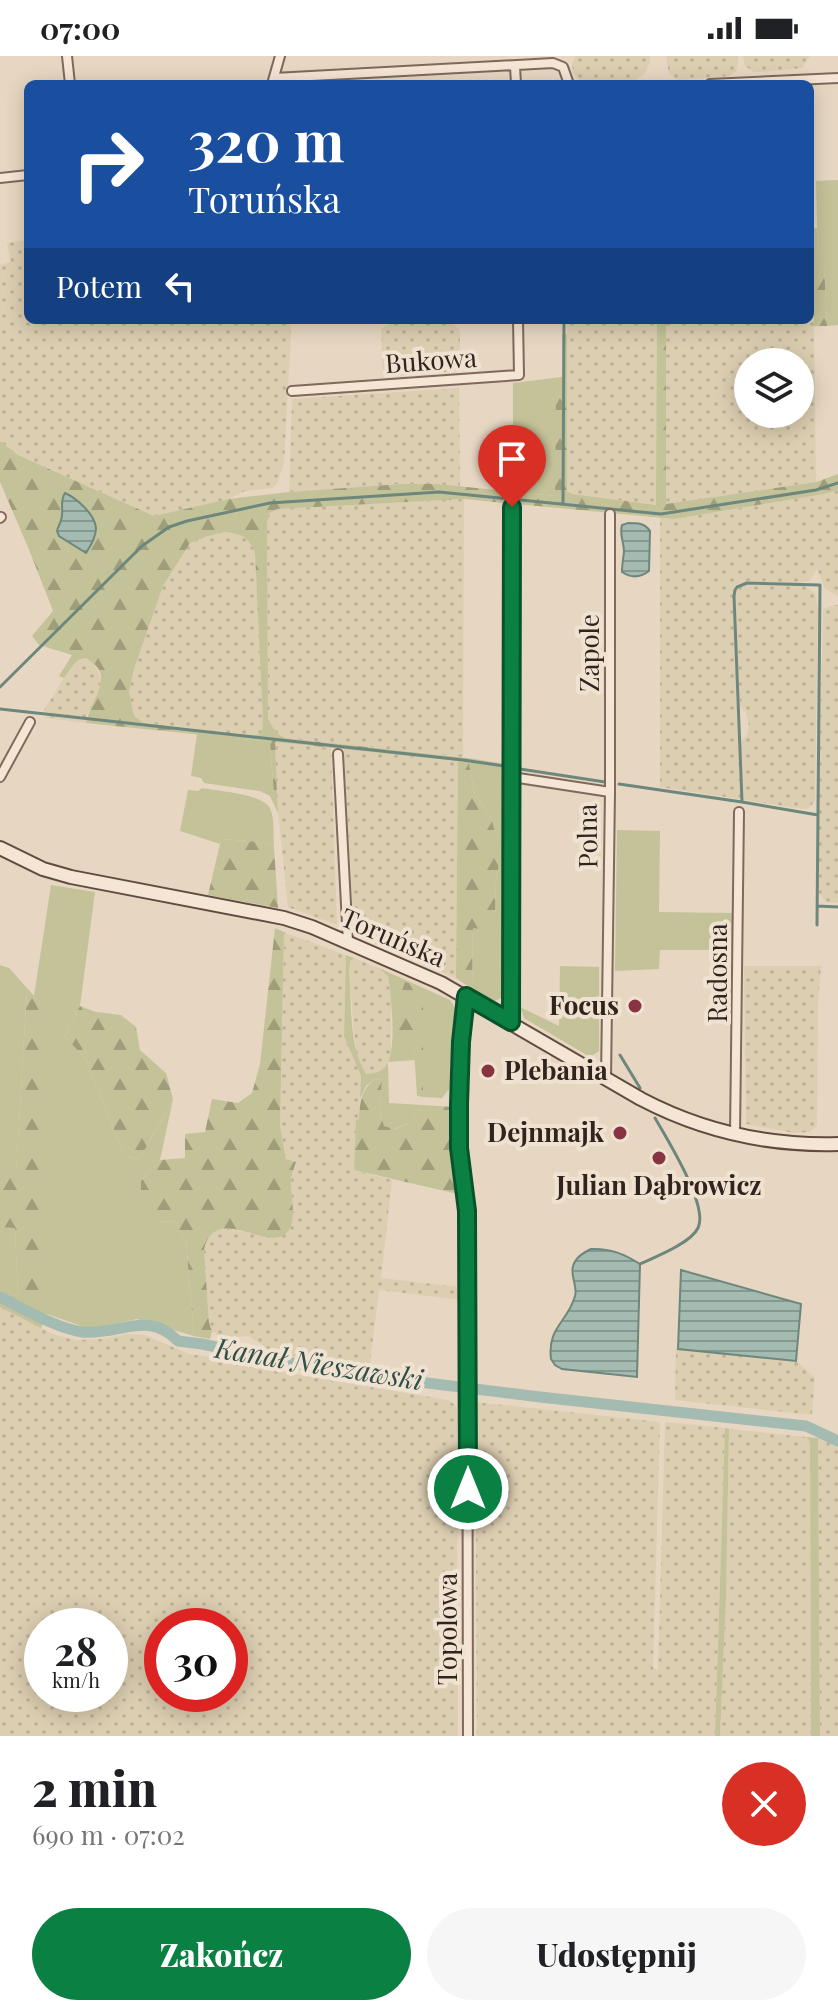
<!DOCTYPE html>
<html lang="pl">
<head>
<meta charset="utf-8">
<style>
  :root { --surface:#fff; --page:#f6f6f6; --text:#202124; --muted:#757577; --accent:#0b8043 }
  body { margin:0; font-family:"Playfair Display",serif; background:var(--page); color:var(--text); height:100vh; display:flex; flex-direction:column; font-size:30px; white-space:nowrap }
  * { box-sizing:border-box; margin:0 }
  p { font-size:26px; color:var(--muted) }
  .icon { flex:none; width:44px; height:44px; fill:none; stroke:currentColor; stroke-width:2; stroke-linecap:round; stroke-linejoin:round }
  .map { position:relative; height:1680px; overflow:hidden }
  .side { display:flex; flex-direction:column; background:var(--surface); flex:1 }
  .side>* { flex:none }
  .banner { position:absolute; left:24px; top:24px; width:790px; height:244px; border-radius:12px; box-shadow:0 4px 20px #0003; background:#1a4fa0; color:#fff; overflow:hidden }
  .buttons { position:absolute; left:734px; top:292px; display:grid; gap:16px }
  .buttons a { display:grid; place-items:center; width:80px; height:80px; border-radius:50%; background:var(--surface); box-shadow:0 4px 20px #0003; font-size:40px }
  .speed { position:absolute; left:24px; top:1552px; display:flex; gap:16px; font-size:40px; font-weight:700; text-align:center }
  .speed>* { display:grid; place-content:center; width:104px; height:104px; border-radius:50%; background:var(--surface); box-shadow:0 4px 20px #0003; line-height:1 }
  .speed small { font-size:20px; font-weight:400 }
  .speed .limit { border:12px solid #d22; background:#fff; color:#111 }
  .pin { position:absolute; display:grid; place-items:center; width:68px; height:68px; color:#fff; margin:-82px -34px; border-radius:50% 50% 50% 0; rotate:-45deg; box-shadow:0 0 8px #0007 }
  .pin .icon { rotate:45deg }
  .me { position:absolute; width:88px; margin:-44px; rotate:0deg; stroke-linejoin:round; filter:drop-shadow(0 0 6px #0008) }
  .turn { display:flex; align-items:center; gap:28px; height:168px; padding:0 32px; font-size:36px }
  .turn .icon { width:104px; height:104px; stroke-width:2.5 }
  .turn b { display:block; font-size:56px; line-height:68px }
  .then { display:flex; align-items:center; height:76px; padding:0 32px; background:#0003; gap:16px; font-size:30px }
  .round { display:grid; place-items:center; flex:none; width:84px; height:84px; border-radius:42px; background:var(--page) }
  .overview { display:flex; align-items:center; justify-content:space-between; height:136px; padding:0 32px }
  h1 { font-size:48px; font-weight:800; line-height:60px }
  .cta { display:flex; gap:16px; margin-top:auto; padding:16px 32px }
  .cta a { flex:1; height:92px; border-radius:48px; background:var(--accent); color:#fff; font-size:32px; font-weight:800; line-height:92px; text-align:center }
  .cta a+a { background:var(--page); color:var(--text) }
  .status { display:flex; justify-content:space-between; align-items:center; height:56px; padding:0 40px; background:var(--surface); direction:ltr }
  .status svg { height:22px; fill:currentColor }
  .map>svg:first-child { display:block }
  .farmland { fill:url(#farmland-dots); fill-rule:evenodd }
  .grass { fill:#c4c298 }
  .forest { fill:url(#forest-firs); fill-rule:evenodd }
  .water { fill:url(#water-rules); stroke:#6d877d; stroke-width:2 }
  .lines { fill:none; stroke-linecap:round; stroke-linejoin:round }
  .stream { stroke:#6d877d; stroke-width:3 }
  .canal { stroke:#a4bbb1; stroke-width:11 }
  .minor-casing { stroke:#7f695c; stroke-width:12 }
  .secondary-casing { stroke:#614b3f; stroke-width:16 }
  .minor { stroke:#f4e5d4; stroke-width:8 }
  .secondary { stroke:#f4e5d4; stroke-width:12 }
  .route-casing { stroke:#07532c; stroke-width:20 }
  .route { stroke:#0b8043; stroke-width:14 }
  .poi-dot { fill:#873341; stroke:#f0e2d1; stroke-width:3 }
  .labels { text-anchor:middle; stroke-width:8; stroke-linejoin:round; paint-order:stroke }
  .street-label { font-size:26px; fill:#31241e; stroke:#f0e2d1 }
  .poi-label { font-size:26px; font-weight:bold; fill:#31241e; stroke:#f0e2d1; text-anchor:end }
  .water-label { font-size:28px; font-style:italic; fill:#2f4f48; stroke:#f0e2d1 }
</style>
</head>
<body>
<div class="status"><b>07:00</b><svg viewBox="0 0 49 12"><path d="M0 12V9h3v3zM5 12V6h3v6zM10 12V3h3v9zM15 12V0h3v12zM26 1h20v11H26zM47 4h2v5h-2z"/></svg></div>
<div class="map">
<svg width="838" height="1680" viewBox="0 0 838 1680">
  <defs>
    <pattern id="farmland-dots" width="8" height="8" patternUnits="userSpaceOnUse" patternTransform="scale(2)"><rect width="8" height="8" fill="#dcceb1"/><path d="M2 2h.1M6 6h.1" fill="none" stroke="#bdb198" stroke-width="1.8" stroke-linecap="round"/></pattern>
    <pattern id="forest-firs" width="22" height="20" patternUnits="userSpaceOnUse" patternTransform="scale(2)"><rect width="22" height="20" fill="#c4c298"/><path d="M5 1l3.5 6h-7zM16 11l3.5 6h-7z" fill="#a09d7b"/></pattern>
    <pattern id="water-rules" width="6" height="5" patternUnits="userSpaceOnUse" patternTransform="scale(2)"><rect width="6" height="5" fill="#a4bbb1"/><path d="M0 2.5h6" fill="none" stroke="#86988f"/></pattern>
  </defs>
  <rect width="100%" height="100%" fill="#e7d7c2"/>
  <path class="farmland" d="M576 0H650V6L645 17 633 26 586 28 579 24 573 17 572 7Z
    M666 0H738V8L736 15 730 20 678 24 669 18Z
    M743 0H810L802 12 759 16H754L745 10Z
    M28 170V264H290L291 280 284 407 277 428 272 432 245 435 229 443 154 460 18 399 0 385V209L11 206 7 187 27 184Z
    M810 189 813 200 816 426 662 449 666 264H810ZM748 306H800V358H748Z
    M443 264 451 266 460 274V315L383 320 381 273 393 266Z
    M567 264H655L657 269V449L571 438 567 435Z
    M459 332 460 431 438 428H401L289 436 292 343Z
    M838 434V540L825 533 817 513 809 525 796 527 748 525 735 529 733 538 740 734 742 735 741 685 746 681 749 670 746 656 740 650 735 535 741 530 745 529 804 530 815 537 818 551 815 745 808 753H803L660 731V462L674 463 823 438Z
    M464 443 463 701 284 682 280 680 272 672 268 662 267 466 270 457 276 453Z
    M225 476 241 479 250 485 255 497 263 667 262 675 258 679 242 680 144 667 134 661 129 636 134 613 163 530 190 487 208 480Z
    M835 549H838V847L826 846 819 837 818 762 823 554 827 551Z
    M86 602 94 607 101 623 100 636 87 659 86 667 47 662 44 654 64 622 77 604Z
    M274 686 331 692 337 869 288 851 278 757Z
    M344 693 458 704 456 922 354 878Z
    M284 876 346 899 344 980 361 1020 359 1063 354 1114 392 1124 381 1222 460 1231 461 1244 379 1234 369 1314 272 1296 249 1280 223 1282 212 1275 209 1267 204 1194 209 1179 218 1173H231L269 1181 280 1180 292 1164 291 1125 296 1106 286 1103 280 1070Z
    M354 902 379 912 388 919 391 944V997L386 1011 377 1017 366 1018 358 1005 354 977 349 914 350 905Z
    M744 910H821L818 947 817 1070 809 1076 794 1077 746 1068Z
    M0 1251 55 1279 77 1284 102 1283 127 1278 145 1279 189 1298 243 1305 305 1320 448 1344 455 1349 457 1355 458 1680H0ZM42 1570H110V1638H42ZM162 1570H230V1638H162Z
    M676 1292 798 1306 815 1322 812 1359 675 1344Z
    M475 1346 660 1366 653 1612 658 1614 665 1366 725 1372 715 1680H477Z
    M729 1373 807 1381 810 1386 811 1680H720L726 1541Z
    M818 1382 838 1390V1680H820Z"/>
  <path class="grass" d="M838 124V269L827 270 824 209 818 208 816 125Z
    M567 278V339L556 341V440L513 436V327L562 321V279Z
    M197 678 270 686 274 738 277 739 278 757 270 740 260 735 204 727 201 722 191 720Z
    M468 702 506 708 505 940 495 945 472 933 473 872 495 861 496 823 499 808 490 759 475 739Z
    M202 732C218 735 263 738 270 752 275 763 273 780 274 791L260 786 224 783 220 788 180 775 188 734 198 735Z
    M617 774 660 775 659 856 732 857V894H660L659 913 615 915Z
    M51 829 95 836 80 950 64 980 86 1003 124 1099 139 1104 173 1043 160 1104 141 1125 158 1166 175 1165 186 1186 194 1280 137 1263 90 1273 47 1258 41 1272 0 1251V1171H15L18 1240 40 946 34 940Z
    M346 899 354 902 350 905 349 914C352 947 348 989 366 1018 375 1017 383 1016 387 1008 397 992 391 939 388 920L379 912 450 944 459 958 454 1027 442 1042 423 1041V944L415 929 405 927 415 1004 388 1006 389 1047 422 1049 412 1066 394 1073 384 1070 380 1055 382 1024 374 1023 366 1030 360 1043 361 1020 344 980Z
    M0 909 9 912 27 932 16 1118 0 1107Z
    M560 910 599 911V995L590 1001 524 962 520 951 559 970Z
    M725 1372 729 1373 726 1541 720 1680H715Z
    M807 1381 818 1382 820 1680H811L810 1386Z"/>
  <path class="forest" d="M810 172H817L818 208H824L827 270H814L813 200 810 189Z
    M655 264H666V448L816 426 838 418V434L824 438 674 463 464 443 277 453 270 457 267 466 268 662C272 671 276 678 285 682L468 702 475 739 490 759 498 786 499 808 496 823 495 861 490 874 473 872 472 933 456 922 458 705 275 686 277 739H274L270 686 86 667C90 644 118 620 86 602L77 604 64 622 59 620 72 599 39 589 32 580 53 555 30 496 0 426V385L18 399 154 460 229 443 289 436 401 428H438L555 440 556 341 567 339V435L572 438 656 449 657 269ZM225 476C243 479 248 480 255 497L263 667 262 674 258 679 242 680 144 667 134 660 129 636 134 613 163 530 190 487 208 480Z
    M223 783 260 786 274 791 278 852 208 839 220 788Z
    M275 872 284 876 280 1070 286 1103 296 1106C294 1112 292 1118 291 1124 290 1139 297 1161 289 1174 273 1201 215 1144 204 1194L209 1267 212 1275 210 1283 194 1280 186 1186 175 1165 158 1166 141 1159V1125L160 1104 185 1102V1078L205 1076 212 1043 238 1047 252 1037 260 1008Z
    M405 926 416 929 423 944V1041L417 1040 414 994 403 993 400 987 402 981 396 974 399 943Z
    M27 932 40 946 43 976 42 1243 32 1249 18 1240 15 1172 0 1171V1107L16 1117Z
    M80 950 96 956 121 959 136 971 140 994 166 1017 173 1043 139 1104 124 1099 86 1003 64 980Z
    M374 1023 382 1024 380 1055 384 1070 395 1073 412 1066 422 1049 454 1051 453 1086 462 1139 354 1114 356 1064 359 1063C360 1046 361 1035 374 1023Z"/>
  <path class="water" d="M65 437C76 442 95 458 96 472 96 480 90 491 86 497L59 480 57 475C58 470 62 465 62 459 63 450 60 445 65 437Z
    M628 467C637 467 645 467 650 475L649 515C640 522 631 522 622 516 622 509 623 503 624 496 624 485 619 479 622 469Z
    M591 1193C610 1192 624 1198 640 1208L637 1321 562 1313 555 1309 551 1303C547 1271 568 1266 575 1240 578 1231 570 1220 573 1210 576 1201 583 1197 591 1193Z
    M681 1214 801 1248 796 1305 678 1293Z"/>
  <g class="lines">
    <path class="stream" d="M563 448 564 264
      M0 631 142 490 169 471 187 465 270 447 439 436 661 458 816 434 838 427
      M0 653 463 704 504 710
      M520 713 605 726
      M619 728 742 746
      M818 850 838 851
      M817 869 820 529 747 527 737 531 735 534 734 540 742 746 818 759
      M620 999 640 1032
      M640 1208C655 1201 691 1187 698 1172 709 1150 667 1083 655 1062"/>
    <path class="canal" d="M0 1241C24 1253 56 1272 82 1276 118 1280 148 1253 178 1285L202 1288 331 1315 540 1341 806 1370 838 1385"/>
    <g class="minor-casing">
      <path id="minor" d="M67 0 70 28
        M515 10 516 28
        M274 22 553 7 563 11 569 28
        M272 28 280 0
        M710 28 838 22
        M0 122 28 119
        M292 335 519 319 518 264
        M0 462 1 461
        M338 698 348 886
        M0 721 30 666
        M512 721 610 736
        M466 940C461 990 456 1042 459 1092 461 1113 465 1134 467 1155L468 1680
        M511 966 512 451
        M606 1023 610 736V458
        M735 1078 739 756"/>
    </g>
    <g class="secondary-casing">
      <path id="secondary" d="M0 792 43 813 71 821 284 862 312 871 441 927 641 1043C702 1075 769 1090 838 1088"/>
    </g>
    <use href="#minor" class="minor"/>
    <use href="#secondary" class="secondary"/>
  </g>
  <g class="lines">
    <g class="route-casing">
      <path id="route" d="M468 1433 467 1155 459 1092V1048L461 986 466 940 511 966 512 451"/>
    </g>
    <use href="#route" class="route"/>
  </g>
  <g class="poi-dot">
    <circle cx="635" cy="950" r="8"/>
    <circle cx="488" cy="1015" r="8"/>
    <circle cx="620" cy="1077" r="8"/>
    <circle cx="659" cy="1102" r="8"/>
  </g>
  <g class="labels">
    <g class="street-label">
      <text transform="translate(431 305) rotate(-4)" y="9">Bukowa</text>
      <text transform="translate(590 597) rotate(-90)" y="9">Zapole</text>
      <text transform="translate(588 780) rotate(-91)" y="9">Polna</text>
      <text transform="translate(393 882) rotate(23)" y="9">Toruńska</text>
      <text transform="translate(718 917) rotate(-90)" y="9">Radosna</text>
      <text transform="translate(448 1573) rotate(-90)" y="9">Topolowa</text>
    </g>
    <g class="poi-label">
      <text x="619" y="959">Focus</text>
      <text x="504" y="1024" text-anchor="start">Plebania</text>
      <text x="604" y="1086">Dejnmajk</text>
      <text x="659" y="1139" text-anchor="middle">Julian Dąbrowicz</text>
    </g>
    <g class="water-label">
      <text transform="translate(319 1308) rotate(9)" y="10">Kanał Nieszawski</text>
    </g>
  </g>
</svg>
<div class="buttons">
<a><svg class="icon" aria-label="layers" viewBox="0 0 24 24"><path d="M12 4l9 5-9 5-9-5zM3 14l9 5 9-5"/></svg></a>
</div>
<div class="speed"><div>28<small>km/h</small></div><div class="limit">30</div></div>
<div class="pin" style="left:512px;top:451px;background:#d93025"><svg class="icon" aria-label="arrive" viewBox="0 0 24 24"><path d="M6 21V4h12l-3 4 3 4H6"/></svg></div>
<svg class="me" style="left:468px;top:1433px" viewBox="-20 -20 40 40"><circle r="17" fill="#0b8043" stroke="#fff" stroke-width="3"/><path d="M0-11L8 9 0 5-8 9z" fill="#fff"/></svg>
<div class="banner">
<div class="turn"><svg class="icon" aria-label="right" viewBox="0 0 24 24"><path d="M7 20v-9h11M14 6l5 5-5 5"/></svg><div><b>320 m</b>Toruńska</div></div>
<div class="then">Potem<svg class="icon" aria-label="left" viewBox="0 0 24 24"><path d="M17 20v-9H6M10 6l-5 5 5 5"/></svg></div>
</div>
</div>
<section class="side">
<div class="overview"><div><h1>2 min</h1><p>690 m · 07:02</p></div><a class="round" style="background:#d93025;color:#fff"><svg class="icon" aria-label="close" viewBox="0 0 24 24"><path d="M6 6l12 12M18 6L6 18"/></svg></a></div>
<div class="cta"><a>Zakończ</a><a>Udostępnij</a></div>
</section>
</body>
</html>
